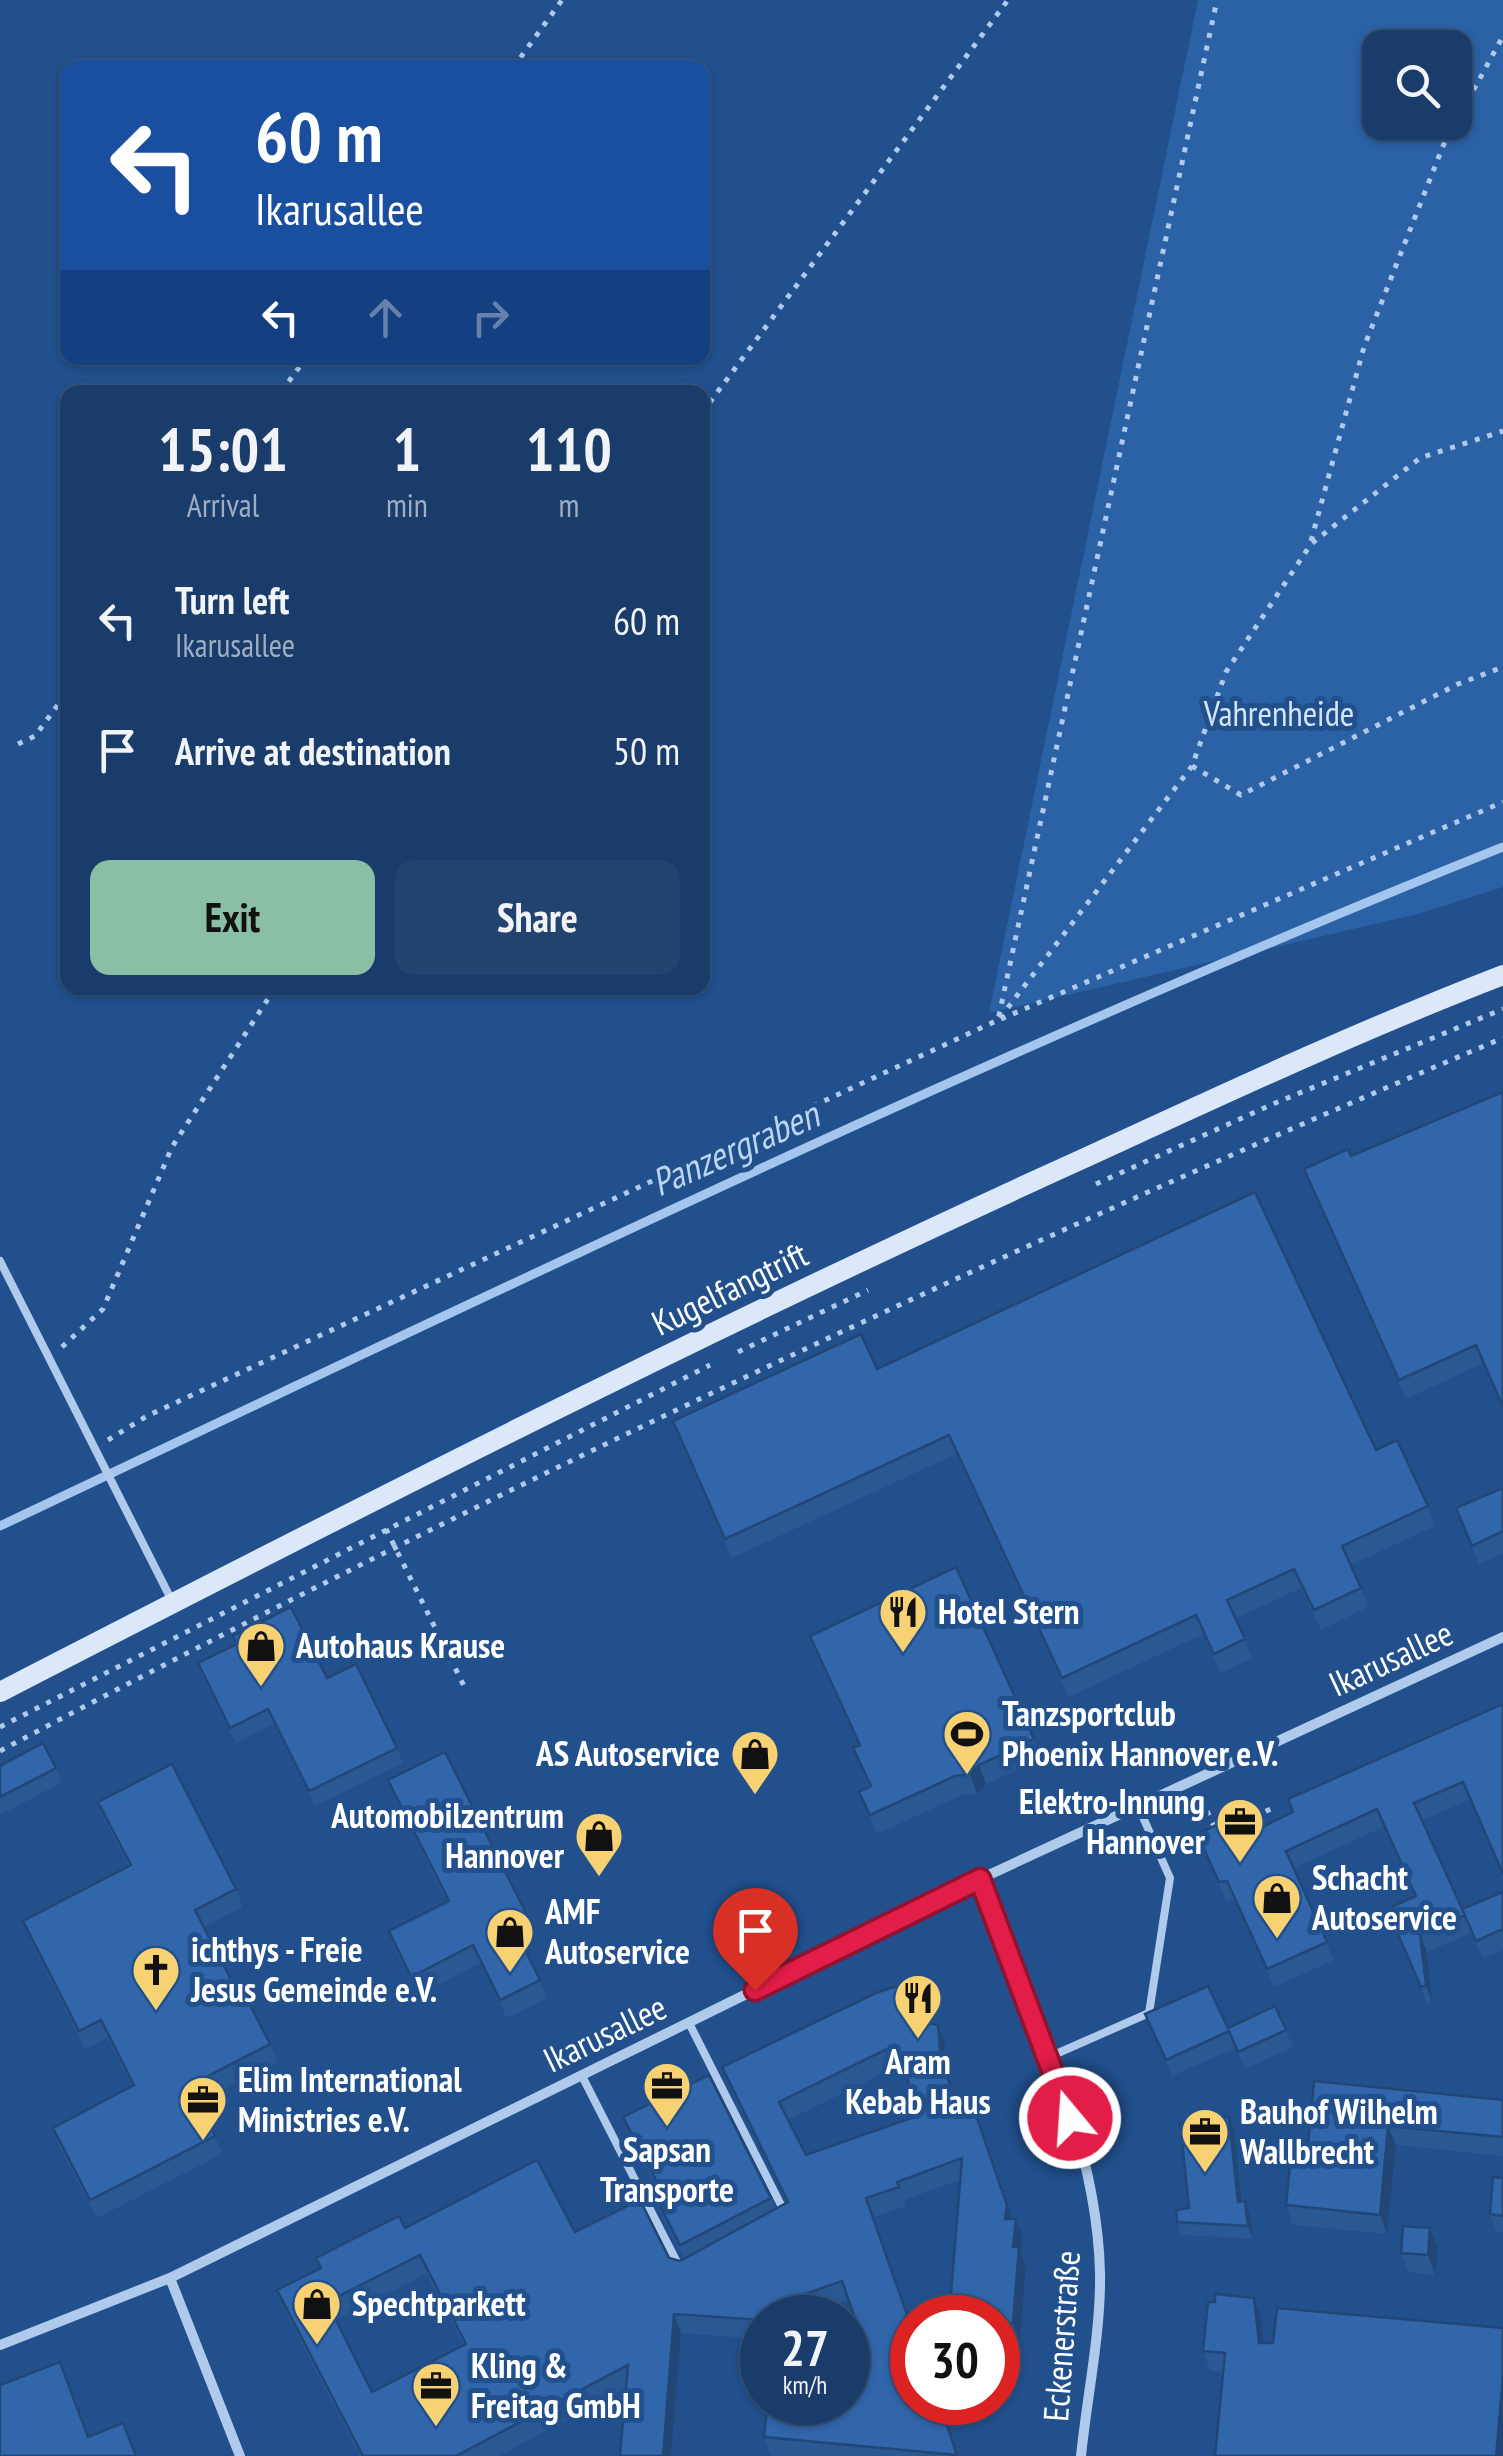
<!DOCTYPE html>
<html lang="en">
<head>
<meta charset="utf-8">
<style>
  :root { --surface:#193c6a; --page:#224370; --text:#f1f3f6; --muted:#9fadc1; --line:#37567e; --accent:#8abfa5 }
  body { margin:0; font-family:"PT Sans Narrow",sans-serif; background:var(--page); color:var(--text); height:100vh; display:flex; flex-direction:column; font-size:38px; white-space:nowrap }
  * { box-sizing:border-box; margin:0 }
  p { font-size:32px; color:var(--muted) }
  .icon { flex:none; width:55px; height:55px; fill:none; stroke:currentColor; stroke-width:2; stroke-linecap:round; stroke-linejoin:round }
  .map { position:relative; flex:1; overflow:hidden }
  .details { position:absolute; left:60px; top:385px; width:650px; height:610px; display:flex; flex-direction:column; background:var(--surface); border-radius:20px; box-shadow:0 2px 8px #0004,0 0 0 2px var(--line) }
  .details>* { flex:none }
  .top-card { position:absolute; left:60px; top:60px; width:650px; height:305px; border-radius:20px; box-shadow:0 2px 8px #0004,0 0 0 2px var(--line); background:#1a4fa0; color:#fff; overflow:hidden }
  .buttons { position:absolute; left:1362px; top:30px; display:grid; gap:20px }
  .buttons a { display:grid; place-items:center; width:110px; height:110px; border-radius:20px; background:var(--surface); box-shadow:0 2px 8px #0004,0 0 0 2px var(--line); font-size:50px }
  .speed { position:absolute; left:740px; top:2295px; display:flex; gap:20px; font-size:50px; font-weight:700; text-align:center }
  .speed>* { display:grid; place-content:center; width:130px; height:130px; border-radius:50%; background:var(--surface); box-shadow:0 2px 8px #0004,0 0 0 2px var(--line); line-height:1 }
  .speed small { font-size:25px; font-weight:400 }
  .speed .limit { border:15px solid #d22; background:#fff; color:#111 }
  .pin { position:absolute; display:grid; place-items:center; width:85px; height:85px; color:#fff; margin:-102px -42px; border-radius:50% 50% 50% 0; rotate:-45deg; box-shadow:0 0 10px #0007 }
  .pin .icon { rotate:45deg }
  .me { position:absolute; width:110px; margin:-55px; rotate:342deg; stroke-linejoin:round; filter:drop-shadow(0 0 8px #0008) }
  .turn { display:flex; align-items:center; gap:35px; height:210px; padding:0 30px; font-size:45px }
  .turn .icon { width:130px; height:130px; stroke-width:2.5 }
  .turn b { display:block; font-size:70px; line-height:85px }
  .lanes { display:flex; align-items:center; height:95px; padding:0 30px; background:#0003; justify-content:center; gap:50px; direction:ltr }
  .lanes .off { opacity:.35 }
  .eta { display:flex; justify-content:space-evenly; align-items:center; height:170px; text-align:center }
  .eta b { font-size:60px; font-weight:700; line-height:70px }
  .primary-button { display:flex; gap:20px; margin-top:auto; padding:20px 30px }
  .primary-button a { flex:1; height:115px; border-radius:20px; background:var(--accent); color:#111; font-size:40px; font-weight:700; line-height:115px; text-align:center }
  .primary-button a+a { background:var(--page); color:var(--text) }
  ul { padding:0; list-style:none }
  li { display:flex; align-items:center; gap:30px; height:130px; padding:0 30px }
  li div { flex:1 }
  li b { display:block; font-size:38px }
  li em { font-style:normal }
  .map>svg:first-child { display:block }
  .green { fill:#2b61a5; fill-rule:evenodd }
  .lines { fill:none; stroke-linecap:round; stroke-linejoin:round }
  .stream { stroke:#a4c5ed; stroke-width:9 }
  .path { stroke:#b0caec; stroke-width:5; stroke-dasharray:5 8; stroke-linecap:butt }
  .lane { stroke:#b0caec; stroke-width:8 }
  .street { stroke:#b0caec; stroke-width:10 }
  .secondary { stroke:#dce8f9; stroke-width:20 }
  .wall { fill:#2a5892; fill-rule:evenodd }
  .shaded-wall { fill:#224777 }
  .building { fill:#3166aa; stroke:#224777; stroke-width:2.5; fill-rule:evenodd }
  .route-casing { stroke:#92132f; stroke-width:25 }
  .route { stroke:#e11d48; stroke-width:18 }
  .labels { text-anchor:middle; stroke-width:10; stroke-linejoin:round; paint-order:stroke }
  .park-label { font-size:35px; fill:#d5e5f9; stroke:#21508d }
  .street-label { font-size:35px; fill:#fff; stroke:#21508d }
  .poi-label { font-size:35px; font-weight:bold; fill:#fff; stroke:#21508d; text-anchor:start }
  .water-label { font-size:38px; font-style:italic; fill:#bcd5f3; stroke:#21508d }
</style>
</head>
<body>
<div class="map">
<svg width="1503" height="2456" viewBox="0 0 1503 2456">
  <rect width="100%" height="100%" fill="#21508d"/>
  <path class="green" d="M1198 0H1503V887L1418 914 989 1013ZM1380 48H1455V122H1380Z"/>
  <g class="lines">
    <path class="stream" d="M0 1526C497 1291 993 1051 1503 847"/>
    <path class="path" d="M513 68 562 0
      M281 392 306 358
      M702 413 1008 0
      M1311 541 1364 347 1443 146 1503 36
      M18 744 35 736 68 691
      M1192 766 1241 795 1458 684 1503 667
      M1000 1018 1192 766 1226 672 1311 544 1420 458 1503 431
      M1001 1019 1503 802
      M1096 1184 1273 1104 1503 1009
      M62 1347 103 1309 172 1147 275 988
      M738 1352 868 1290
      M108 1440 147 1416 998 1020 1217 0
      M386 1529 465 1688
      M0 1727 710 1365
      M0 1751C490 1491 992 1254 1503 1038
      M1207 1811 1216 1831
      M1242 1822 1275 1807
      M1178 1851 1204 1839"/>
    <path class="lane" d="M0 1261 171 1599
      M689 2023 784 2211
      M1049 2057 1149 2013 1170 1878 1138 1806
      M582 2076 680 2268"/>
    <path class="street" d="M980 1879C1029 2004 1097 2137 1100 2273 1101 2333 1087 2396 1081 2456
      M170 2278 240 2456
      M0 2345 170 2278 980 1879 1503 1637"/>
    <path class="secondary" d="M0 1692C359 1507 720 1323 1089 1156 1226 1093 1363 1029 1503 975"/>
  </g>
  <path class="wall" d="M1503 1092V1410L1483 1363 1406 1399 1311 1188 1304 1169 1351 1156Z
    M877 1369 1376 1450 1428 1506 1435 1526 1351 1565 1368 1607 1321 1630 1301 1588 1235 1619 1252 1658 1221 1673 1203 1634 1069 1697 956 1454 732 1558 680 1441 673 1421Z
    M1503 1488V1553L1479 1564 1456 1508Z
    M233 1636 327 1678 397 1748 403 1763 315 1806 274 1724 236 1743 203 1678 198 1663 236 1644Z
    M810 1636 1034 1739 1041 1759 986 1784 977 1794 962 1795 877 1834 859 1792 869 1787 853 1748 859 1746 817 1655Z
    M1503 1704V1877L1470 1800 1422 1820 1462 1910 1503 1892V1950L1483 1959 1471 1933 1427 1952 1432 2003 1427 2004 1387 1909 1415 1896 1383 1827 1294 1868 1334 1960 1274 1987 1234 1899 1226 1900 1197 1834 1252 1832 1292 1812 1288 1799Z
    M0 1766 56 1768 61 1783 0 1815Z
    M388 1780 528 1917 534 1935 522 1942 540 1980 547 1998 507 2018 480 1963 418 1995 395 1949 389 1931 447 1902 395 1798Z
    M98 1802 236 1889 242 1907 204 1927 241 1999 270 2044 277 2062 198 2103 215 2136 222 2154 97 2218 59 2146 53 2128 132 2086 107 2038 85 2049 30 1939 23 1921 129 1867 105 1820Z
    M1145 2014 1228 2028 1286 2030 1293 2047 1245 2069 1235 2048 1172 2076Z
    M928 2023 945 2044 948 2078 956 2102 967 2098 968 2092 1012 2219 1023 2238 1021 2253 1026 2266 1020 2342 998 2344V2318L960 2180 904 2200 906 2206 873 2217 958 2456H771L764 2437 868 2355 848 2300 800 2318H762V2396L757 2381 761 2339 681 2333 671 2456H620L626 2388 499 2456H360L284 2309 277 2290 320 2269 316 2258 405 2228 575 2232 680 2261 684 2258 660 2212 654 2194 659 2192 630 2135 623 2117 771 2198 775 2209 787 2203 729 2086 722 2067ZM902 2064 920 2115 806 2155 788 2120ZM426 2274 464 2345 372 2392 336 2320Z
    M1503 2100V2156L1396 2145 1387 2234 1293 2225 1286 2205 1308 2146Z
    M1234 2131 1241 2201 1250 2214 1253 2239 1181 2235 1177 2222 1189 2208Z
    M1503 2178V2233L1496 2232 1490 2214Z
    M1438 2248 1435 2275 1408 2272 1401 2253Z
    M1261 2317 1264 2343 1503 2328 1223 2372 1210 2371 1203 2351Z"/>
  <path class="shaded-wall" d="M979 1765 986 1784 977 1794 970 1774Z
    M1420 1934 1427 1952 1432 2003 1426 1985Z
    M938 2025 945 2044 948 2078 941 2059Z
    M968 2092 1014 2224 1005 2219Z
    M1229 2117 1234 2131 1243 2215 1238 2202Z
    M1388 2126 1396 2145 1387 2234 1380 2215Z
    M1245 2201 1250 2214 1253 2239 1248 2226Z
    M1016 2219 1023 2238 1021 2253 1026 2266 1020 2342 1013 2323V2247Z
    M1430 2228 1438 2248 1435 2275 1428 2255Z
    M1254 2298 1261 2317 1266 2363 1259 2343Z
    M674 2314 681 2333 671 2456H663Z
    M1503 2375V2456H1496Z"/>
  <path class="building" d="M1503 1092V1407L1476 1345 1399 1380 1304 1169 1348 1149 1351 1156Z
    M1255 1192 1376 1450 1397 1440 1428 1506 1342 1546 1361 1588 1314 1610 1294 1569 1227 1600 1245 1639 1214 1654 1196 1615 1062 1678 949 1435 725 1539 673 1421 861 1334 877 1369Z
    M1503 1488V1531L1472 1546 1456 1508Z
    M956 1567 1034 1739 979 1765 970 1774 955 1776 870 1815 859 1792 871 1786 853 1748 860 1745 810 1636Z
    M291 1607 327 1678 356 1664 397 1748 309 1791 268 1709 230 1728 198 1663 237 1644 233 1636Z
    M1503 1704V1874L1463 1782 1414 1803 1465 1915 1420 1934 1426 1985 1421 1987 1387 1909 1416 1896 1377 1809 1286 1851 1327 1942 1267 1969 1227 1881 1219 1882 1197 1834 1242 1813 1252 1832 1293 1812 1288 1799Z
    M43 1743 56 1768 0 1797V1766Z
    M445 1752 528 1917 513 1925 540 1980 500 2000 473 1945 411 1977 389 1931 449 1901 388 1780Z
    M172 1764 236 1889 195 1910 241 1999 246 1997 270 2044 189 2086 215 2136 90 2200 53 2128 134 2085 101 2020 79 2031 23 1921 131 1865 98 1802Z
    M1503 1892V1929L1476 1941 1462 1909Z
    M912 1981 927 2023 938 2025 941 2059 956 2102 967 2098 968 2092 1007 2205 1005 2219H1016L1013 2247H1019L1013 2323 998 2324V2318H949L962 2158 897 2182 899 2187 866 2198 912 2329V2402H939L957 2455 764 2437 768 2402H848V2353L868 2355 842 2281 771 2306 775 2318H762V2320L674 2314 663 2456H620L628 2365 456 2456H363L277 2290 321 2268 316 2258 399 2216 405 2228 537 2160 575 2232 640 2200 669 2258 680 2261 788 2202 722 2067 876 1993ZM895 2045 920 2115 806 2155 779 2102ZM420 2255 466 2344 372 2392 327 2302Z
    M1208 1986 1228 2028 1275 2006 1286 2030 1238 2052 1229 2031 1166 2060 1145 2014Z
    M709 2075 771 2198 680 2245 654 2194 662 2191 623 2117Z
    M1314 2081 1503 2100V2137L1388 2126 1380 2215 1286 2205 1292 2144 1308 2146Z
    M1229 2117 1238 2202 1245 2201 1248 2226 1177 2222 1176 2210 1189 2208 1180 2122Z
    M1493 2177 1503 2178V2216L1490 2214Z
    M1403 2226 1430 2228 1428 2255 1401 2253Z
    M1215 2294 1254 2298 1259 2343H1273L1277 2308 1503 2328V2375L1496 2456H1215L1225 2353 1203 2351 1208 2302H1215Z
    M762 2325V2381H757Z
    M60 2362 88 2437 123 2423 136 2456H0V2385Z"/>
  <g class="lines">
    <g class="route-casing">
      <path id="route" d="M755 1990 980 1879 1070 2118"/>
    </g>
    <use href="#route" class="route"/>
  </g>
  <defs>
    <g id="restaurant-pin" transform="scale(2.5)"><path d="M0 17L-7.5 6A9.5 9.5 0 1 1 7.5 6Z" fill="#f8d272" stroke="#21508d"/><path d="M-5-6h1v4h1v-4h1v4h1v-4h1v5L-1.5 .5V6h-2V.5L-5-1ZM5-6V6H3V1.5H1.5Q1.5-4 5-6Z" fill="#111"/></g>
    <g id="shop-pin" transform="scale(2.5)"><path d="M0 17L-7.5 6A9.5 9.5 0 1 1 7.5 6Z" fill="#f8d272" stroke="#21508d"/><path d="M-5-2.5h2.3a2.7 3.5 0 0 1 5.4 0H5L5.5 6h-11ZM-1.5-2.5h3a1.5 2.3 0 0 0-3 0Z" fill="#111"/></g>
    <g id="stadium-pin" transform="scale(2.5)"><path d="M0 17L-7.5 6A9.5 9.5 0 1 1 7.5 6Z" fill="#f8d272" stroke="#21508d"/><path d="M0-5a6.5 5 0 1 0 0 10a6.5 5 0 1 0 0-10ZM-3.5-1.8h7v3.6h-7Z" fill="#111"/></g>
    <g id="office-pin" transform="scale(2.5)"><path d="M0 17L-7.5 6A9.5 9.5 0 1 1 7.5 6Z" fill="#f8d272" stroke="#21508d"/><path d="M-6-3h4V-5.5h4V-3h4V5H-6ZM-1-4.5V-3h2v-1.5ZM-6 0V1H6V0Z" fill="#111"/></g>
    <g id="church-pin" transform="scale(2.5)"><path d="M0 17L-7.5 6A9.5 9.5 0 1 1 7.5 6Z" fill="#f8d272" stroke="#21508d"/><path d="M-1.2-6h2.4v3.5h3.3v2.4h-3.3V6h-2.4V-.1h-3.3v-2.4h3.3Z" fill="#111"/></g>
  </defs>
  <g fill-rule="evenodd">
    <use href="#restaurant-pin" x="903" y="1612"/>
    <use href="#shop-pin" x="261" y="1646"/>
    <use href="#stadium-pin" x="967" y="1734"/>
    <use href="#shop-pin" x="755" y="1754"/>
    <use href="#office-pin" x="1240" y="1822"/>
    <use href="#shop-pin" x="599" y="1836"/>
    <use href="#shop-pin" x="1277" y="1898"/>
    <use href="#shop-pin" x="510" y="1932"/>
    <use href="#church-pin" x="156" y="1970"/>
    <use href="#restaurant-pin" x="918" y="1998"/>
    <use href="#office-pin" x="667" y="2086"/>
    <use href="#office-pin" x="203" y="2100"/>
    <use href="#office-pin" x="1205" y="2132"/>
    <use href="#shop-pin" x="317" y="2304"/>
    <use href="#office-pin" x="436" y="2386"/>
  </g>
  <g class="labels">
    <g class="park-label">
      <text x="1279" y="726">Vahrenheide</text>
    </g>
    <g class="street-label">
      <text transform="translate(730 1289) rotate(-26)" y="12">Kugelfangtrift</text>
      <text transform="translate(1391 1659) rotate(-25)" y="12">Ikarusallee</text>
      <text transform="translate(605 2034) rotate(-26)" y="12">Ikarusallee</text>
      <text transform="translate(1062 2336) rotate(-86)" y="12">Eckenerstraße</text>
    </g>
    <g class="poi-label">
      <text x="938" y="1624">Hotel Stern</text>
      <text x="296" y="1658">Autohaus Krause</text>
      <text x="1002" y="1726">Tanzsportclub<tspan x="1002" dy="40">Phoenix Hannover e.V.</tspan></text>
      <text x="720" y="1766" text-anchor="end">AS Autoservice</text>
      <text x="1205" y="1814" text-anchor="end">Elektro-Innung<tspan x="1205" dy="40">Hannover</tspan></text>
      <text x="564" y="1828" text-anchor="end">Automobilzentrum<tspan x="564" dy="40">Hannover</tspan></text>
      <text x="1312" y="1890">Schacht<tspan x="1312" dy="40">Autoservice</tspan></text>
      <text x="545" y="1924">AMF<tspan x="545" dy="40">Autoservice</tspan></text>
      <text x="191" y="1962">ichthys - Freie<tspan x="191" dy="40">Jesus Gemeinde e.V.</tspan></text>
      <text x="918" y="2074" text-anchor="middle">Aram<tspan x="918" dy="40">Kebab Haus</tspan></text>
      <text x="238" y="2092">Elim International<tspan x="238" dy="40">Ministries e.V.</tspan></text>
      <text x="1240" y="2124">Bauhof Wilhelm<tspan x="1240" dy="40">Wallbrecht</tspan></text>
      <text x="667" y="2162" text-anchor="middle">Sapsan<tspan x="667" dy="40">Transporte</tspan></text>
      <text x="352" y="2316">Spechtparkett</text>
      <text x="471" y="2378">Kling &amp;<tspan x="471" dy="40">Freitag GmbH</tspan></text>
    </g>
    <g class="water-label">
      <text transform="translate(735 1149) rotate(-24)" y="13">Panzergraben</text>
    </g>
  </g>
</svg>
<div class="buttons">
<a><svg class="icon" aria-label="search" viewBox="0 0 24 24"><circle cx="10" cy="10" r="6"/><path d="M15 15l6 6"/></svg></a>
</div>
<div class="speed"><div>27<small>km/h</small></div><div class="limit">30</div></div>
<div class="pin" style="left:755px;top:1990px;background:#d93025"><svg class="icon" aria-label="arrive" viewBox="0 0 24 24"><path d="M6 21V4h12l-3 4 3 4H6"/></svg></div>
<svg class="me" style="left:1070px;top:2118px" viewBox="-20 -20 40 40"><circle r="17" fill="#e11d48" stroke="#fff" stroke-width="3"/><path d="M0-11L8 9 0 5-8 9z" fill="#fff"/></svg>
<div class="top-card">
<div class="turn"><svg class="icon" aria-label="left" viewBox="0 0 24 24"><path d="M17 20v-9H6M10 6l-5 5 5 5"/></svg><div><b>60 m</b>Ikarusallee</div></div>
<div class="lanes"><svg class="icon" aria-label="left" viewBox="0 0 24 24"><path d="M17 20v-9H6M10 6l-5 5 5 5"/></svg><svg class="icon off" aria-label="ahead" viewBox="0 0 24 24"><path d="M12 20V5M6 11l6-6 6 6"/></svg><svg class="icon off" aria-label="right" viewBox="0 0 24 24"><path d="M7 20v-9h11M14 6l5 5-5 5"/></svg></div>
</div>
<section class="details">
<div class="eta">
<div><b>15:01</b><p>Arrival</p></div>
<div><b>1</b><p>min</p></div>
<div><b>110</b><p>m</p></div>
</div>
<ul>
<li><svg class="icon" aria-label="left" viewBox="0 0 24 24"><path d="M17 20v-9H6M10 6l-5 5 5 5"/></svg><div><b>Turn left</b><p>Ikarusallee</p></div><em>60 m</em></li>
<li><svg class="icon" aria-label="arrive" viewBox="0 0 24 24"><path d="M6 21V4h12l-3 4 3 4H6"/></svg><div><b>Arrive at destination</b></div><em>50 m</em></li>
</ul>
<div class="primary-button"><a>Exit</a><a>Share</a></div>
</section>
</div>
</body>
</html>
